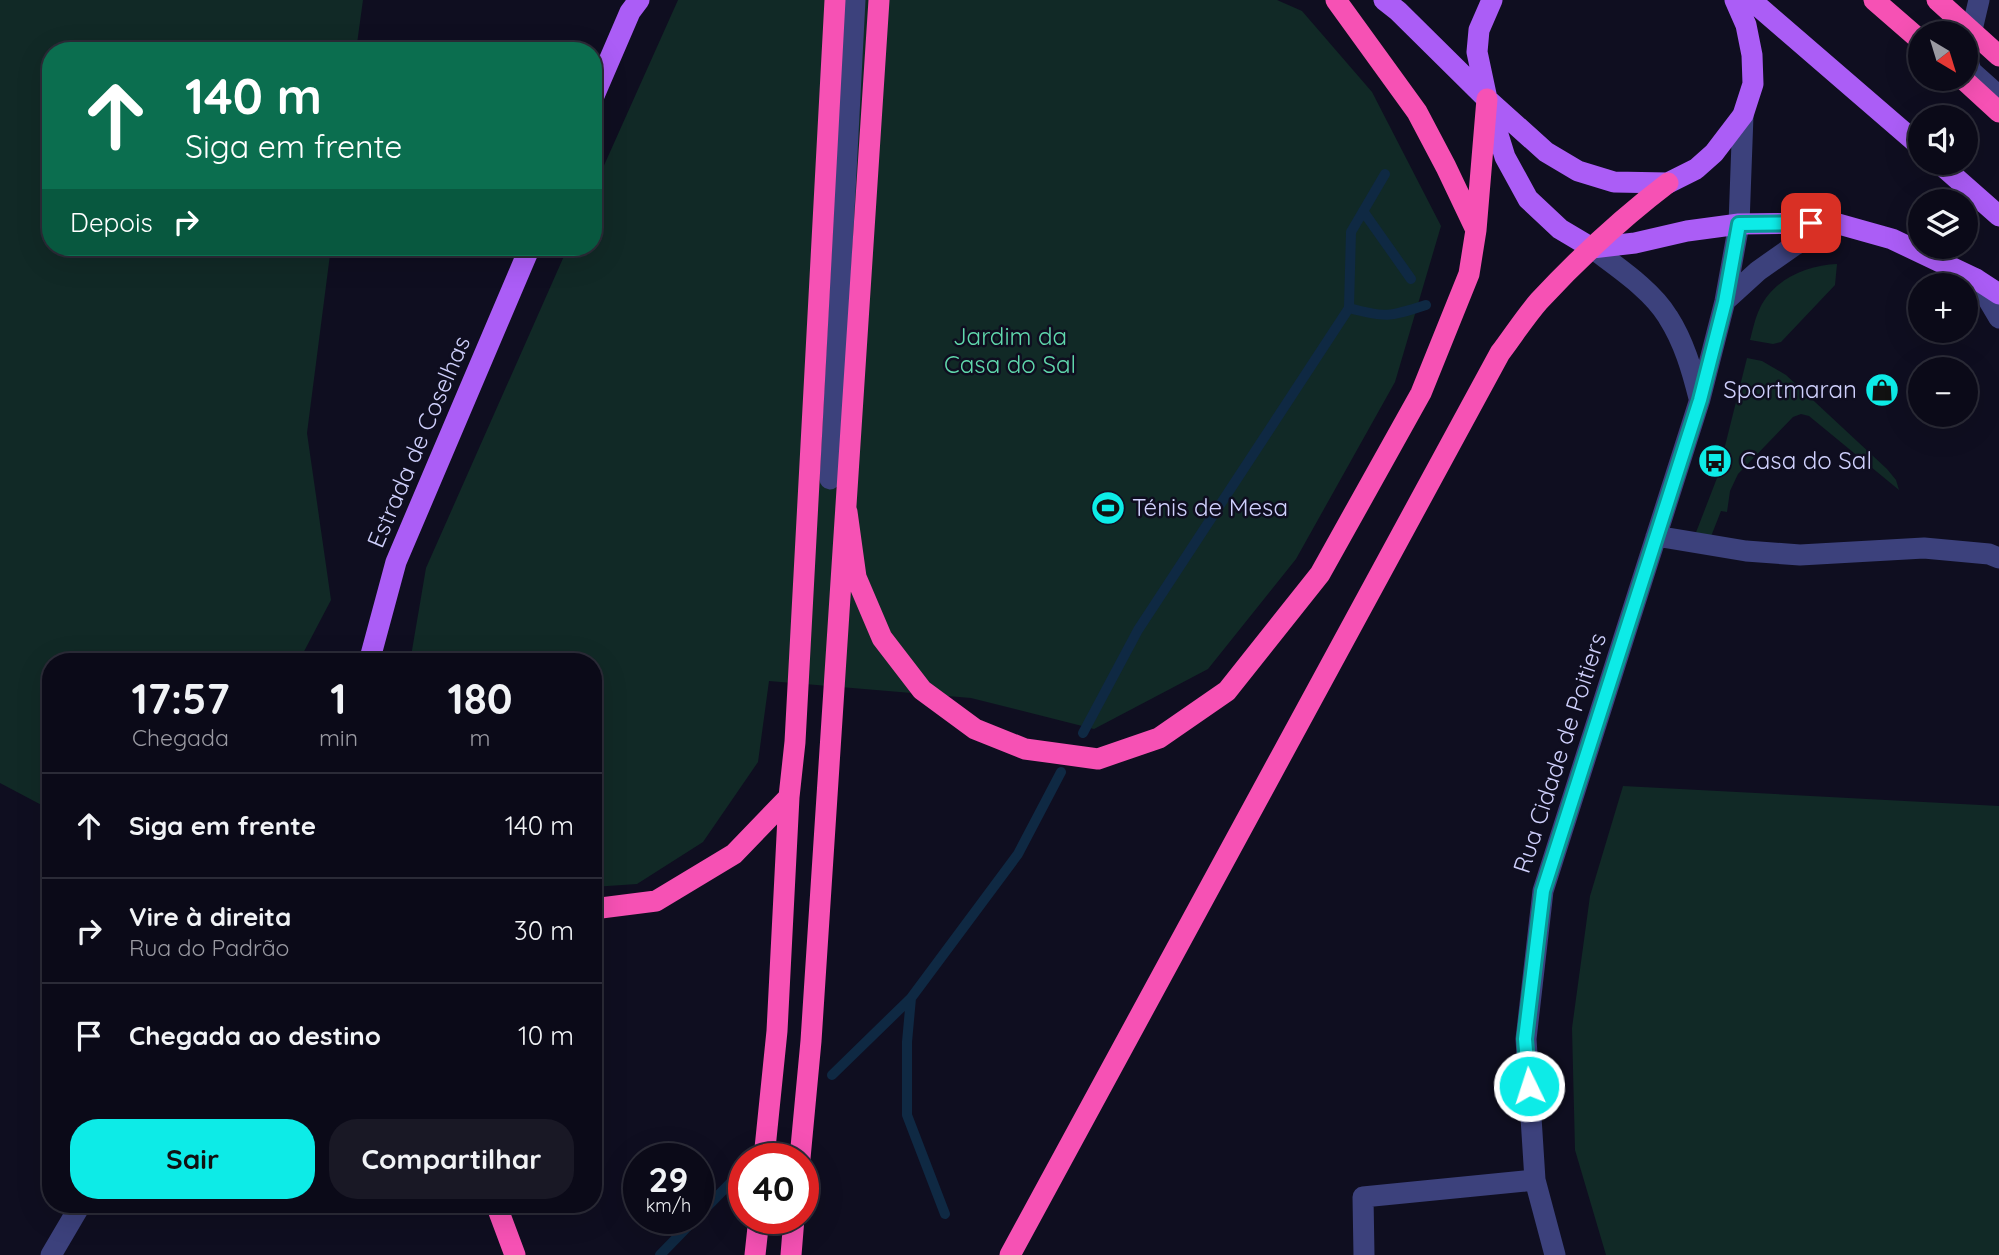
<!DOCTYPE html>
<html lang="pt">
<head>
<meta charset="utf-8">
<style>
  :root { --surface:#0b0a18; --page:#191825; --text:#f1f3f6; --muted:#9a9aa2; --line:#2b2b37; --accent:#0debe7 }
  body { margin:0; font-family:Quicksand,sans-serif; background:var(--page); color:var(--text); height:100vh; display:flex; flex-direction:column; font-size:26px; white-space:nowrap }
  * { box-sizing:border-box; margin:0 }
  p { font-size:23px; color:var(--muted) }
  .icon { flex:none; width:38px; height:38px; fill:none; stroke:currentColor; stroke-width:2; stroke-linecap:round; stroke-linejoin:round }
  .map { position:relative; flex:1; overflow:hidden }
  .panel { position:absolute; left:42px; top:653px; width:560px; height:560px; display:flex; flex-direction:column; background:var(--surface); border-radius:28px; box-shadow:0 7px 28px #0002,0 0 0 2px var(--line) }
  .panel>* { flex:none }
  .top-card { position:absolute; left:42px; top:42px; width:560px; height:214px; border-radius:28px; box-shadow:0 7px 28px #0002,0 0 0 2px var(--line); background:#0b6e4f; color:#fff; overflow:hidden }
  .needle { width:46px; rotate:142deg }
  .controls { position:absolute; left:1908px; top:21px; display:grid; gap:14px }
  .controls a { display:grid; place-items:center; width:70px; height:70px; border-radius:50%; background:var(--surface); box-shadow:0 7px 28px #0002,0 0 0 2px var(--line); font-size:35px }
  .speed { position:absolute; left:623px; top:1143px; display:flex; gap:14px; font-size:35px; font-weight:700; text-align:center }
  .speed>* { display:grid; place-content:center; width:91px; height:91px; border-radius:50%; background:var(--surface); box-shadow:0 7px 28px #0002,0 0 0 2px var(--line); line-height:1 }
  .speed small { font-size:18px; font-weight:400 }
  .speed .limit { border:10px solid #d22; background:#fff; color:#111 }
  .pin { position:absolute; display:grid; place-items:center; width:60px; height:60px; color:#fff; margin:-30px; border-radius:14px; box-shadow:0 4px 10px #0006 }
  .me { position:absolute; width:77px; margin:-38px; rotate:356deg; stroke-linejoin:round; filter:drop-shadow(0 0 5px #0008) }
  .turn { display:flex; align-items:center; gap:24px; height:147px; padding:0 28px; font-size:32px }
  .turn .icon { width:91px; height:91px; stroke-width:2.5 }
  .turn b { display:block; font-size:49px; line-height:60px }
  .then { display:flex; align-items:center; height:66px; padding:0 28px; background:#0003; gap:14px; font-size:26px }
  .eta { display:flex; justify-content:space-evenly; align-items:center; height:119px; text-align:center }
  .eta b { font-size:42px; font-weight:800; line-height:49px }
  .cta { display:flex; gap:14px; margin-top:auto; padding:14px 28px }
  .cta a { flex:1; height:80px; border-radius:28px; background:var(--accent); color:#111; font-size:28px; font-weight:800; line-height:80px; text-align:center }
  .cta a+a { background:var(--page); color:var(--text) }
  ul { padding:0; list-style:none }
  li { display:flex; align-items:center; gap:21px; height:105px; padding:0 28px; border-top:2px solid var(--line) }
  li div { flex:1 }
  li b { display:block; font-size:26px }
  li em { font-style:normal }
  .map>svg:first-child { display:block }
  .green { fill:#112926 }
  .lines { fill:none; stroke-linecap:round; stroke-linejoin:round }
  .stream { stroke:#0f2943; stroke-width:10 }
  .minor { stroke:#3c417c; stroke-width:21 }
  .major { stroke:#ab5df6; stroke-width:21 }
  .highway { stroke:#f651b4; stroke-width:21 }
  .highway-bridge { stroke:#f651b4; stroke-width:21 }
  .route-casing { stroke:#089996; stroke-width:18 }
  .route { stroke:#0debe7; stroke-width:12 }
  .labels { text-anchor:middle; stroke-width:5; stroke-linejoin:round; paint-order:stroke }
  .park-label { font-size:24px; fill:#60d8ac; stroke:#0f0e20 }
  .poi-label { font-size:24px; fill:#cfd0fc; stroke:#0f0e20; text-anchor:start }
  .street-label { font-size:24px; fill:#cfd0fc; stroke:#0f0e20 }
</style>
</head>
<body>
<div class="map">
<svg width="1999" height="1255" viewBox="0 0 1999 1255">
  <rect width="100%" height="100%" fill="#0f0e20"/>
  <path class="green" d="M0 0H363L356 51H51V247H331L307 433 331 600 299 661 51 662V810L0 783Z
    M678 0H1277L1302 11 1372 92 1441 226 1395 382 1296 559 1208 669 1094 729 971 698 769 681 758 762 703 842 637 884 593 887V662H410L426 568 568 247H593V190Z
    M1837 264 1835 285 1781 342 1773 344 1750 340C1753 329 1755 318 1760 308 1774 279 1807 265 1837 264Z
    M1747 358 1762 361 1786 375 1887 469 1896 480 1899 490 1809 416 1801 414 1793 417 1738 474 1730 491 1727 512 1721 511 1710 539 1695 535 1717 478Z
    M1623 786 1999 806V1255H1606L1575 1150 1572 1028 1590 896Z"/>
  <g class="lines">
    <path class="stream" d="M1385 174 1351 232 1349 308C1386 318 1389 317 1426 305
      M1363 211 1411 279
      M1083 733 1138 630 1349 308
      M832 1075 911 998
      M945 1214 907 1115V1042L911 998 1018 854 1061 772
      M698 1216 744 1169
      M660 1255 696 1218"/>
    <path class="minor" d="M1979 0 1966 55 1971 71 1999 96
      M1592 248C1617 267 1652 290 1668 317 1684 342 1692 370 1699 398
      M1976 279 1999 318
      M1725 301 1758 271 1795 245 1835 223
      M830 479 855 0
      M1656 536 1746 551 1800 555 1924 548 1989 554 1999 558
      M51 1255 81 1204
      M1364 1255 1363 1197 1535 1180
      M1555 1255 1535 1180 1526 1039 1543 891 1700 399 1725 301 1739 224 1743 115"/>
    <path class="major" d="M1384 0 1398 11 1487 99 1546 152 1578 171 1614 182 1668 183 1696 169 1714 153 1743 115 1753 84 1752 55 1746 25 1735 0
      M1492 0 1479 30 1477 52 1487 99 1505 157 1528 199 1560 229 1592 248 1635 243 1687 231 1739 224 1835 223 1892 239 1976 279 1999 294
      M1751 0 1920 146
      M593 98 630 12 639 0
      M1939 163 1999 216
      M369 662 396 562 530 247"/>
    <path class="highway" d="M1336 0 1417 112 1446 167 1475 228
      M1874 0 1920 40
      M1963 79 1999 112
      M847 512 856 577 882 638 922 690 975 729 1025 749 1098 759 1159 738 1227 691 1320 574 1421 393 1469 274 1476 230 1487 99
      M593 909 656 901 734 854 789 797
      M764 1158 777 1031 789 797 795 742 835 0
      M800 1158 811 1041 879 0
      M496 1204 515 1255
      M755 1255 759 1218
      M791 1255 794 1218
      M1010 1255 1500 353C1513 336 1525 317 1539 301 1579 258 1622 218 1668 183"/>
    <path class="highway-bridge" d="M1937 0 1999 56"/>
  </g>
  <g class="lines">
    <g class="route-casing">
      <path id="route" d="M1529 1086 1525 1039 1543 891 1700 400 1725 302 1739 224 1811 223"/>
    </g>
    <use href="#route" class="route"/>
  </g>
  <defs>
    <g id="shop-disc" transform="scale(1.75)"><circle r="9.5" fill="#0debe7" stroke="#0f0e20"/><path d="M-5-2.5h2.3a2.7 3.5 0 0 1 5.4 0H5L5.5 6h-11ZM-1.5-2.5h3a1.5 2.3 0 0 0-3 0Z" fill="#111"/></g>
    <g id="bus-disc" transform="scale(1.75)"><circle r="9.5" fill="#0debe7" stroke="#0f0e20"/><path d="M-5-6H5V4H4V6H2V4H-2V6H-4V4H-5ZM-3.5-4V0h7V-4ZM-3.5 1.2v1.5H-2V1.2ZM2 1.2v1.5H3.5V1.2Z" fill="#111"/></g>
    <g id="stadium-disc" transform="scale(1.75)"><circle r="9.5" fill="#0debe7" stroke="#0f0e20"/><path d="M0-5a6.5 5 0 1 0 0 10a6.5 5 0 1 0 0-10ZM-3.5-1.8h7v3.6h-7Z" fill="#111"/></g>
  </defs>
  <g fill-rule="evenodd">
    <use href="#shop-disc" x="1882" y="390"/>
    <use href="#bus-disc" x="1715" y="461"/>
    <use href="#stadium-disc" x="1108" y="508"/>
  </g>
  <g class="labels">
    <g class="park-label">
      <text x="1010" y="345">Jardim da<tspan x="1010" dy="28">Casa do Sal</tspan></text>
    </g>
    <g class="poi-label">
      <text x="1857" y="398" text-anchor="end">Sportmaran</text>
      <text x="1740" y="469">Casa do Sal</text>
      <text x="1132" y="516">Ténis de Mesa</text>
    </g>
    <g class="street-label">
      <text transform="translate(419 442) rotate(-67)" y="8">Estrada de Coselhas</text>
      <text transform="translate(1560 753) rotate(-72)" y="8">Rua Cidade de Poitiers</text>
    </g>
  </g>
</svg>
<div class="controls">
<a><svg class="needle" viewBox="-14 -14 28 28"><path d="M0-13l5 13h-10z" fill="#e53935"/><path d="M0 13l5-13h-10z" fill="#9a9aa2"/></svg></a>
<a><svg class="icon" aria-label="sound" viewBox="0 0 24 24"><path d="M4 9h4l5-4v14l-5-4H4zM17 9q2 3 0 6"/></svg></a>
<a><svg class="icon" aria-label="layers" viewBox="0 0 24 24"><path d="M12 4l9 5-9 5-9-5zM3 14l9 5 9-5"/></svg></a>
<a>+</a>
<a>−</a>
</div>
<div class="speed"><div>29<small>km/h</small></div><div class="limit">40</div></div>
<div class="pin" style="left:1811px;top:223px;background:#d93025"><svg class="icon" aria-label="arrive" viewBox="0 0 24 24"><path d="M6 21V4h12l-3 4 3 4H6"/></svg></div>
<svg class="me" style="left:1529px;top:1086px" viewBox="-20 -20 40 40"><circle r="17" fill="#0debe7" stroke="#fff" stroke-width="3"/><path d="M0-11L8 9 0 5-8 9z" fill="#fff"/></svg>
<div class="top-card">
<div class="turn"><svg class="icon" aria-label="ahead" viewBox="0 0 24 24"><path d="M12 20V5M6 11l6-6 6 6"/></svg><div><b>140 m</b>Siga em frente</div></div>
<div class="then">Depois<svg class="icon" aria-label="right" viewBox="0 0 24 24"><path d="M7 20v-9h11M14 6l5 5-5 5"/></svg></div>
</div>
<section class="panel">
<div class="eta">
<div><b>17:57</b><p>Chegada</p></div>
<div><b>1</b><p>min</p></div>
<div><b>180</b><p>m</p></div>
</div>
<ul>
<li><svg class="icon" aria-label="ahead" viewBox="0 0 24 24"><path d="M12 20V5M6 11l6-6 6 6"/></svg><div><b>Siga em frente</b></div><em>140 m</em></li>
<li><svg class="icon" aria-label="right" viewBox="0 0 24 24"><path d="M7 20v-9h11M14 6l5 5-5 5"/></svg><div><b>Vire à direita</b><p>Rua do Padrão</p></div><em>30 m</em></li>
<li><svg class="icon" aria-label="arrive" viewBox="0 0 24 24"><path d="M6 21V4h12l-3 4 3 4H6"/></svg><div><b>Chegada ao destino</b></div><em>10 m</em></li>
</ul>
<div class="cta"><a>Sair</a><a>Compartilhar</a></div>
</section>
</div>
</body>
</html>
